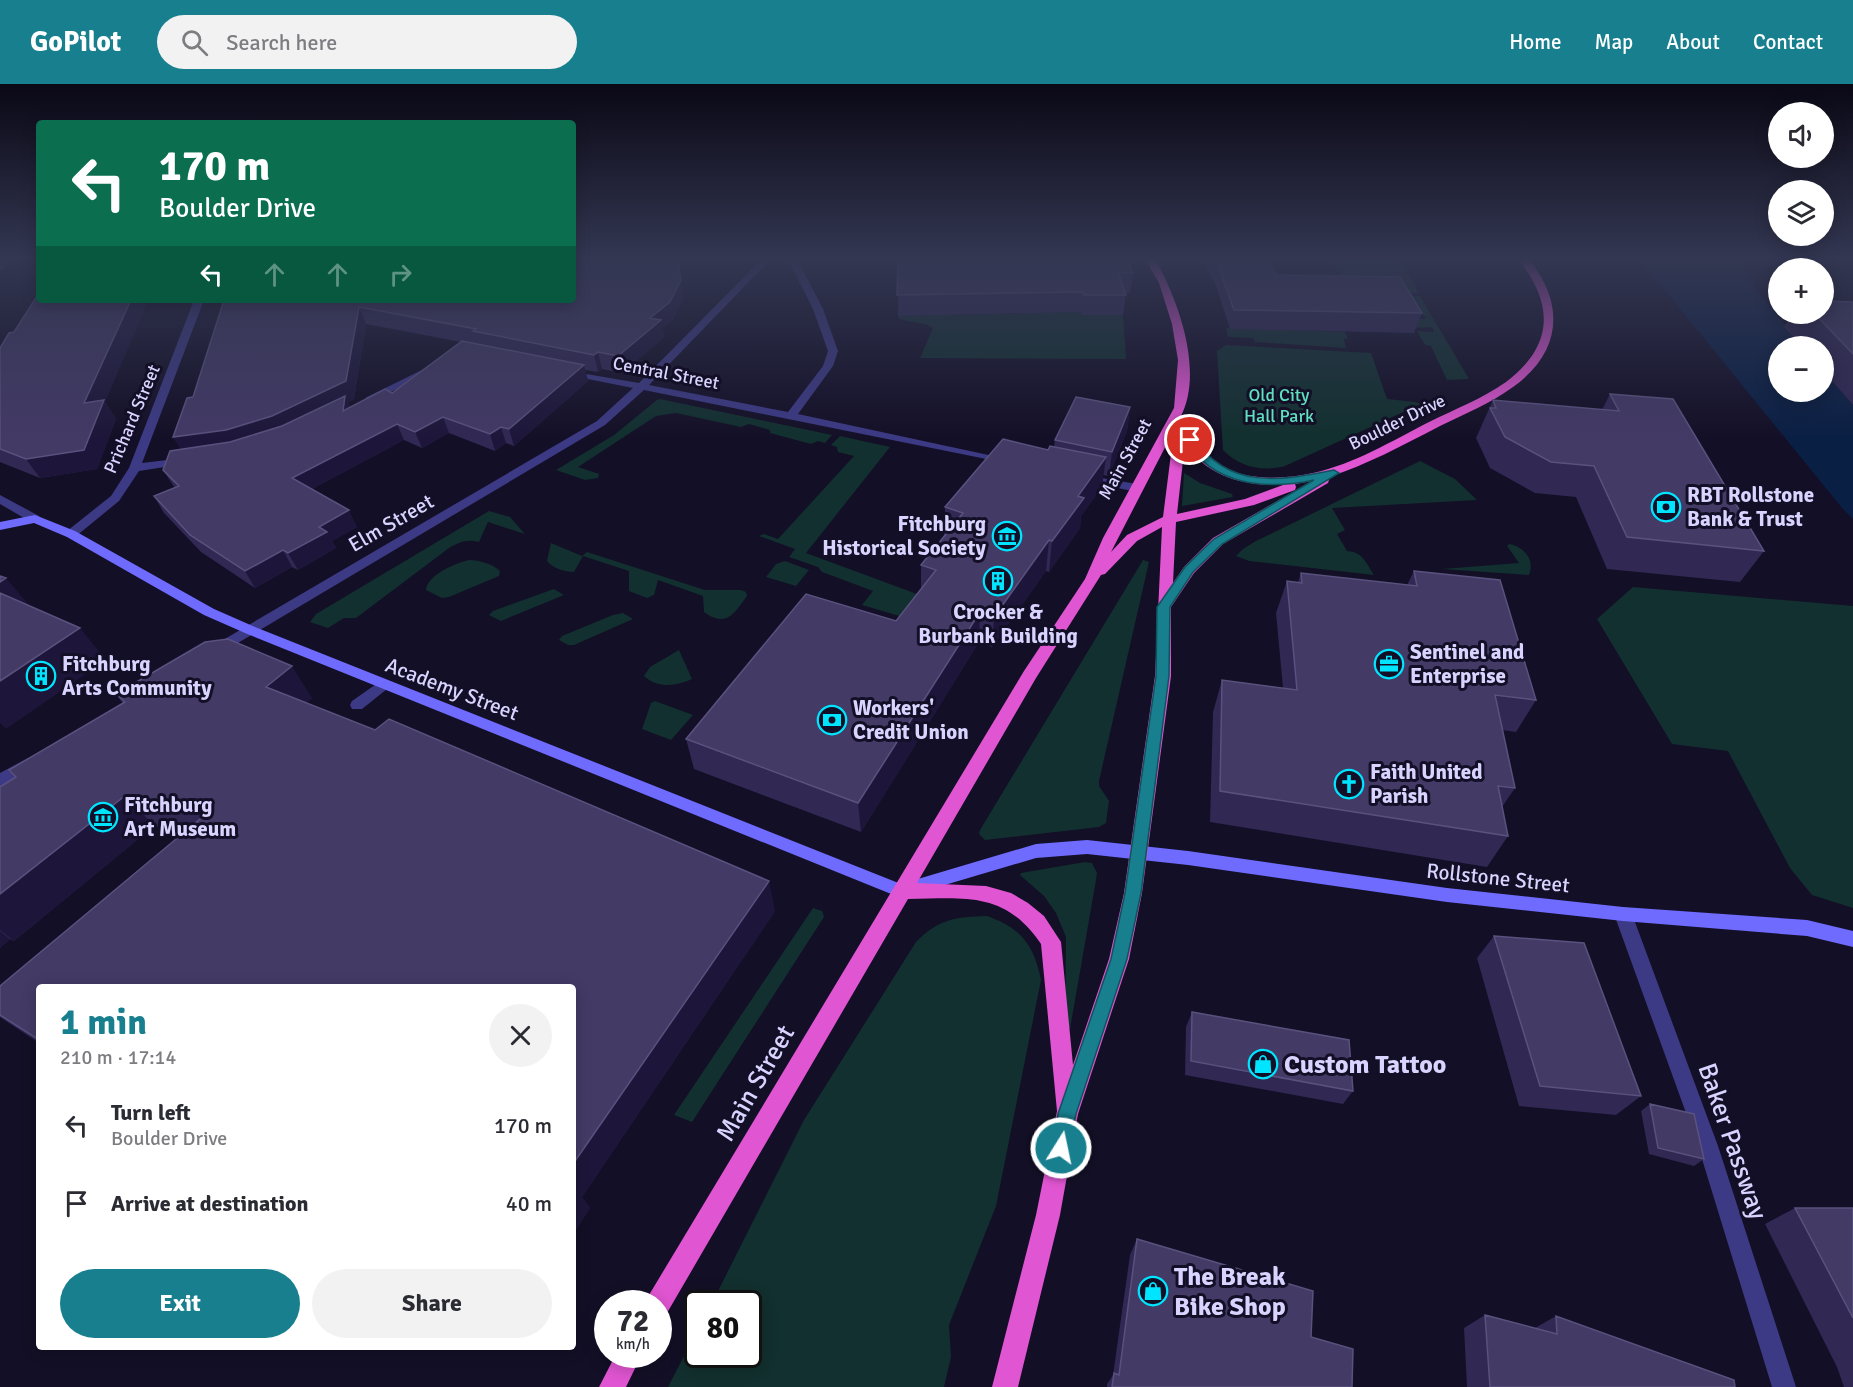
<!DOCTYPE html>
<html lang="en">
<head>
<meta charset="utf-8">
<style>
  :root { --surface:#fff; --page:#f2f2f3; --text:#2b2b33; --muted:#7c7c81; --accent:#187f8f }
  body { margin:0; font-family:Signika,sans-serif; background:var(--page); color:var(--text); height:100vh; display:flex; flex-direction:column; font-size:22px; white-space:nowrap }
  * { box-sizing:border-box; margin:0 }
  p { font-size:20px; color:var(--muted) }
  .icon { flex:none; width:33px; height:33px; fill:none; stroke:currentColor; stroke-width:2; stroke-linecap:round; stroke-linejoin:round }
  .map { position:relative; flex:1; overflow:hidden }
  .panel { position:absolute; left:36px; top:900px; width:540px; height:366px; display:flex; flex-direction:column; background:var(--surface); border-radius:6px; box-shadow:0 3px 15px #0003 }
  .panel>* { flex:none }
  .guide { position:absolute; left:36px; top:36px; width:540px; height:183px; border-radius:6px; box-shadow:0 3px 15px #0003; background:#0b6e4f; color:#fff; overflow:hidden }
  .controls { position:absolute; left:1768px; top:18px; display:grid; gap:12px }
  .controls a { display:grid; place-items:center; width:66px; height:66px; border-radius:50%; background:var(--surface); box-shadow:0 3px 15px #0003; font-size:30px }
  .speed { position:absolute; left:594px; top:1206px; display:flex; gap:12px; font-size:30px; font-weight:700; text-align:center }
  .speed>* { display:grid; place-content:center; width:78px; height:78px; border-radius:50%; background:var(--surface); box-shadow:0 3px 15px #0003; line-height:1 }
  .speed small { font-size:15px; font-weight:400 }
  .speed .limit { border:3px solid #111; border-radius:9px; background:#fff; color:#111 }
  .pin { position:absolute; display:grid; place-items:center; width:51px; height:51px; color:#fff; margin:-26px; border:3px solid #fff; border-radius:50%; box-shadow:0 2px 6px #0007 }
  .me { position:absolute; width:66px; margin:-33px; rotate:10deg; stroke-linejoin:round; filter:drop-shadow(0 0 4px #0008) }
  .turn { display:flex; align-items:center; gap:21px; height:126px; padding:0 24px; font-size:27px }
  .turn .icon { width:78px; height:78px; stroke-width:2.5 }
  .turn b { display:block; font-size:42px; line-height:51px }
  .lanes { display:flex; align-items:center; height:57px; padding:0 24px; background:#0003; justify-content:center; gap:30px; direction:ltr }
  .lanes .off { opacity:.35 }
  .round { display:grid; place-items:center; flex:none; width:63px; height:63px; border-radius:32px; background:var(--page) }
  .head { display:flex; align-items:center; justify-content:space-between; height:102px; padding:0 24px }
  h1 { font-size:36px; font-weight:700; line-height:45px; color:var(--accent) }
  .button { display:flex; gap:12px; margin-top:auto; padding:12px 24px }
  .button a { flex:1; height:69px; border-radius:36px; background:var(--accent); color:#fff; font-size:24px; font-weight:700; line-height:69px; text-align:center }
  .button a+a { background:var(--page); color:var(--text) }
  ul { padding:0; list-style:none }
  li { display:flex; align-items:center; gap:18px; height:78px; padding:0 24px }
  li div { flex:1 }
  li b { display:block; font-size:22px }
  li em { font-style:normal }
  header { display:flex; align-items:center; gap:36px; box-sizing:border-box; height:84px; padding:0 30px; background:var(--accent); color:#fff }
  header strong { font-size:28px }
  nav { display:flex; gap:33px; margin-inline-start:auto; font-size:21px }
  .search { width:420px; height:54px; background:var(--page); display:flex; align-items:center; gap:15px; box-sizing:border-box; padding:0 21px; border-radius:33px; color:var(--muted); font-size:22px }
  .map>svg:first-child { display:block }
  .green { fill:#12302f }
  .water { fill:#0a1f44 }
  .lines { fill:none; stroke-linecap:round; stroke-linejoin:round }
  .minor { fill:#3d3a85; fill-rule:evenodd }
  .secondary { fill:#6f6bff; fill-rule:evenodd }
  .trunk { fill:#e055d1; fill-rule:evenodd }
  .wall { fill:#312854; fill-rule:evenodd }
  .shaded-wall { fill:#1d163a }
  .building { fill:#433a66; stroke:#5a527e; stroke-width:1.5 }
  .route { fill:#187f8f; stroke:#10535d; stroke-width:1.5 }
  .labels { text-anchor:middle; stroke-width:6; stroke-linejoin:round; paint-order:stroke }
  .far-street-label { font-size:18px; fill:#d9d4ff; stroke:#130f26 }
  .far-park-label { font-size:18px; fill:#5fe0c0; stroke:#130f26 }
  .poi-label { font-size:21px; font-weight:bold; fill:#d9d4ff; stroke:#130f26; text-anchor:start }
  .street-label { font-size:21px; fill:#d9d4ff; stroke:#130f26 }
  .near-poi-label { font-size:26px; font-weight:bold; fill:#d9d4ff; stroke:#130f26; text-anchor:start }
  .near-street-label { font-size:26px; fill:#d9d4ff; stroke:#130f26 }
</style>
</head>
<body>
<header>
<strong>GoPilot</strong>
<div class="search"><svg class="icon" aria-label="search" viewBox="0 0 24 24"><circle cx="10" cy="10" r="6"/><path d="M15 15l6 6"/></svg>Search here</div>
<nav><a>Home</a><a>Map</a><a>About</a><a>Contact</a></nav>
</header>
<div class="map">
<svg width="1853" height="1303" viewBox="0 0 1853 1303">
  <rect width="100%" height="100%" fill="#130f26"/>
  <path class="green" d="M1327 173H1398L1419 209 1395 208 1320 193 1341 190Z
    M1397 212H1420L1469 295 1447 296 1431 262 1425 261 1417 247 1434 248 1432 243 1415 244V235H1426L1423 230 1407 229 1409 223 1419 222 1416 218H1406Z
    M1080 228 1082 231H1123L1126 275 920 274 933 244C923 237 910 239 899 235L898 232Z
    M1226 244 1345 248 1348 254 1344 255 1346 264 1255 258 1253 254 1228 253Z
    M1226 261 1371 269 1387 315 1415 318 1421 320 1285 382C1262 388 1239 383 1223 366L1217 267Z
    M657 316 660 315 832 351 825 359 818 357 811 360 770 349V346L749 340 741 343 676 329 656 332 578 383 599 390 598 394 585 396 556 386 614 351Z
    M840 352 890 363 806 469 936 517 920 538 862 521 873 507 822 488 818 483 789 473 795 465 759 452 764 450 778 455 854 372 838 368 837 363 831 361Z
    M1420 377 1455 395 1477 416 1332 424 1345 446 1337 450 1347 467C1363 468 1366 479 1374 491L1249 477 1236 472 1243 465 1256 457Z
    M1184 389 1200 399 1232 410 1233 413 1182 422Z
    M489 427 510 433 525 450 488 438 479 458C466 455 460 458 449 464L356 534H344L328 544 310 538 316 530Z
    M551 459 582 472 587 468 705 506H741L746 508 747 512C734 530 726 544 704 528L703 512 658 496 654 511 647 514 629 507V487L583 472 574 488C565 488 552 484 547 477Z
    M1509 460C1525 463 1535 476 1529 491L1442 485 1519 479 1507 462Z
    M469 476C479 476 493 480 500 487L499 492 449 513 442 514 426 506C427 491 456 479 469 476Z
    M1143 476 1149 478 1099 697V702L1109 717 1106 739 1099 743 985 756 979 750 980 746Z
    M785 477 809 486 796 502 766 493 776 480Z
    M1633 503 1853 522V824L1812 811 1790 784 1728 667 1672 660 1597 535Z
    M554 505 564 511 501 537 489 531 493 527Z
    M623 529 633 535 574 561H568L559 556 562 552 613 531Z
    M679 566 692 595C677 602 658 605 644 592L650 583Z
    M655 617 693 631 671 656 642 645 651 619Z
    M1085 778 1092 779 1097 789 1096 796 1070 945 1065 947 1066 853 1056 829 1044 812 1020 791 1021 789Z
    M813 824 822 827 824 833 692 1038 674 1031Z
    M987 832C1021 844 1034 861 1041 896L996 1122 949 1241 951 1273 944 1303H668L697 1247 698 1270H748V1220L712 1219 804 1036 916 858C938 835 956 833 987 832Z"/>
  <path class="water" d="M1638 173H1739L1754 203 1802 262H1779V308H1824V288L1853 321V435L1842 424Z"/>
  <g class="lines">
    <path class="minor" d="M1 173H10L3 185 0 186Z
      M764 173H773L649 301 788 328 823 282 828 267 813 225 787 173H796L823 225 838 267 833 282 798 330 1007 375 1011 376V380L644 306 605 341 221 569H211L209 566 211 563 597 337 633 304 563 290V286L639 299Z
      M194 216H204L142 379 184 374 190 377 184 380 139 387 119 417 75 453H67L65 450 67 447 111 412 129 384Z
      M432 281 437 284 436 286 374 316 370 317 365 314Z
      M1084 391 1137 400 1143 404 1137 408 1080 396V392Z
      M0 411 39 432 41 435 35 439 31 438 0 420Z
      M382 596 389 601 387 605 362 625H352L350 621 352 617Z
      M28 674 33 676 36 680 33 684 0 703V689Z
      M1623 823 1629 825 1632 830 1718 1062 1796 1303H1772L1698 1062 1614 830 1617 825Z"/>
    <path class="secondary" d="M35 431 75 447 214 525 255 543 901 800 1036 760 1087 756 1188 767 1447 804 1623 823 1807 836 1853 847V863L1807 852 1623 837 1447 818 1188 781 1087 770 1036 774 901 814 245 549 204 531 67 453 34 439 0 446V438Z"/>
    <path class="trunk" d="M1144 173H1154C1178 215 1205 288 1180 334L1184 335C1200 361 1210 382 1241 390 1265 396 1289 394 1313 389 1354 380 1392 357 1429 338 1455 325 1482 315 1506 298 1518 289 1529 278 1536 265 1554 232 1538 200 1517 173H1527C1566 219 1562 268 1513 303 1491 319 1465 330 1440 342 1403 361 1367 381 1328 393L1329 396 1328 399 1223 460 1194 489 1171 523V592L1142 809 1129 875 1078 1030 1060 1131 1018 1303H992L1036 1131 1057 1027 1041 860C1005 807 966 814 908 815L667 1229 658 1232V1220H646L649 1211 1024 587 1085 495 1103 454 1174 324 1178 276 1172 240 1159 199ZM1174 346 1163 433 1127 451 1111 468ZM1185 359C1207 393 1244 402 1283 401L1245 415 1177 430ZM1312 397 1213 454 1184 483 1173 499 1176 438 1254 421 1295 406 1296 403 1295 400ZM1162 443 1155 592 1124 809 1109 875 1073 981 1061 858 1044 832 1028 819 1011 809 986 802 917 799 1036 594 1101 491 1105 490 1137 457Z
      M616 1270H642L626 1303H599Z"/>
  </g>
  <path class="wall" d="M898 173 1133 189 1130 209H1126L1123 231H1082L1080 228 898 232Z
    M1199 173H1264L1277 191 1422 229 1414 249 1230 245 1215 199Z
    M684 213 673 235 662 244 664 253 622 289 602 285 598 288 585 286 588 297 514 362 506 359 495 367 449 349 422 364 404 356 312 405 357 443 332 457 336 464 298 486 292 483 255 504 201 468 164 429 154 412 175 404 163 386 181 365 173 353 193 313 224 216ZM366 240 461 258 392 309 350 323 348 318 354 315Z
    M1853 218V321L1824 288V262H1802L1784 243 1792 230H1824Z
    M0 264 105 318 116 335 97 385 40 394 0 378Z
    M1610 310 1764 467 1740 498 1607 485 1576 413 1535 409 1490 384 1476 354 1493 316 1602 326Z
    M1130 323 1127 347 1109 392 1103 391 1102 403 1081 432 1080 444 1049 488 1046 487 992 563 979 558 861 748 694 685 686 655 896 537 921 505V481L944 453 945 423 1054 363 1055 356Z
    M1414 487 1536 616 1516 648 1502 646 1515 704 1502 723 1508 752 1487 783 1210 738 1213 628 1222 596 1283 604 1276 529 1287 497 1298 498 1301 489 1407 501Z
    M116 610 312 614 306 619 775 827 582 1113 590 1124 573 1150V903H39V959L0 933V902L183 749 154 742 14 857 10 855 0 864V703L16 693 123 620Z
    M1494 852 1641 1012 1616 1031 1519 1022 1477 874Z
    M1192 928 1353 1007 1343 1020 1185 991 1186 943Z
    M1650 1020 1704 1075 1694 1082 1649 1070 1641 1027Z
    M1795 1124H1853V1303H1844L1837 1283 1765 1140Z
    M1137 1155 1311 1253 1352 1303H1107V1300L1113 1291 1130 1171Z
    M1485 1231 1535 1244 1556 1232 1735 1303H1467L1464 1244Z"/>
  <path class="shaded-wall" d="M681 196 684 213 673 235 662 244 664 253 622 289 618 272Z
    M131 216H149L105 318 116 335 97 385 40 394 26 375 84 319Z
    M359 223 366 240 354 315 348 318 352 328 184 371 173 353Z
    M598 268 602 285 598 288 594 271Z
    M584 281 588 297 514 362 509 345Z
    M1130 323 1127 347 1109 392 1112 368Z
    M443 333 449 349 422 364 415 348Z
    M397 340 404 356 301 411 292 394Z
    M501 343 506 359 495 367 490 350Z
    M1106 373 1102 403 1081 432 1080 444 1049 488 1052 457 1078 412Z
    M349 426 357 443 332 457 336 464 298 486 288 469 319 443Z
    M1049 456 1046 487 992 563 994 533Z
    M283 466 292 483 255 504 245 487Z
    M6 494 33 526 0 516V498Z
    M980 528 979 558 861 748 858 719Z
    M80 544 106 576 6 645 0 639V597Z
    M292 582 312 614 287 635 266 603Z
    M126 711 154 742 14 857 0 846V810Z
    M769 797 775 827 582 1113 590 1124 573 1150V1080Z
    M0 847 10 855 0 864Z"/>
  <path class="building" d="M573 173H677L681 196 670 218 650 234 661 236 618 272 598 268 594 271 473 247 476 245 359 223 346 297 272 332 226 346 173 353 187 314 193 313 224 216H573Z
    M898 173H1126L1133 189H1118L1126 211H1084L1082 208 897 211Z
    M1214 173H1264L1277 191 1400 193 1422 229 1234 226 1218 181Z
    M39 209V216H131L84 319 104 316 84 366 26 375 0 365V264L9 249 14 248Z
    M1824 217 1853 218V270L1815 230H1824Z
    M462 257 584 281 509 345 501 343 490 350 443 333 415 348 397 340 292 394 349 426 319 443 327 448 288 469 283 466 245 487 190 451 154 412 179 402 163 386 170 367 230 358 282 342 345 312 343 327 385 305 392 309Z
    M1610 310 1673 315 1764 467 1627 453 1594 382 1551 378 1505 353 1490 324H1496L1493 316 1619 327Z
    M1076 313 1130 323 1112 368 1055 356Z
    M1003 355 1048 366 1050 362 1106 373 1078 412 1084 414 1052 457 1049 456 994 533 980 528 858 719 686 655 806 510 896 537 936 486 921 481 963 429 945 423Z
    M1414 487 1500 496 1536 616 1495 611 1515 704 1498 702 1508 752 1220 707 1222 596 1297 606 1287 497 1302 499 1301 489 1417 502Z
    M0 492 6 494 0 498Z
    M0 509 80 544 0 597Z
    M228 555 292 582 266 603 375 646 389 635 769 797 573 1080V903H39V956L0 931V902L206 730 126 711 0 810V703L16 693 9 686 125 618 116 610 205 558Z
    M1494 852 1584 859 1641 1012 1540 1002Z
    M1192 928 1349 956 1353 1007 1191 977Z
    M1650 1020 1694 1030 1704 1075 1658 1064Z
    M1795 1124H1853V1234Z
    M1137 1155 1313 1207 1311 1253 1353 1265 1352 1303H1112L1114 1289 1119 1291Z
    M1485 1231 1557 1250 1556 1232 1734 1296 1735 1303H1490Z"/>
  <linearGradient id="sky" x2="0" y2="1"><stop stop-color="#0a0815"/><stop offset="0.49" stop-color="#333752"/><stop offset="1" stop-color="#333752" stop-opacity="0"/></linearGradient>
  <rect width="1853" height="356" fill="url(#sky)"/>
  <path class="route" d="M1187 354H1194C1228 406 1281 397 1334 386L1339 389 1222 460 1193 488 1170 523 1169 592 1141 809 1127 875 1076 1030 1067 1070 1061 1073 1054 1070 1052 1064 1058 1030 1111 875 1125 809 1156 592 1157 523 1185 483 1214 455 1314 396C1266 406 1213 402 1185 356Z"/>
  <defs>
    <g id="bank-ring" transform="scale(1.5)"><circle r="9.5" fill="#130f26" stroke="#00e5ff" stroke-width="1.5"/><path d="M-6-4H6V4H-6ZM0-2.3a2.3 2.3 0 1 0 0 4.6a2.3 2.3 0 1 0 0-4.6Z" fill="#00e5ff"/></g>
    <g id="museum-ring" transform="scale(1.5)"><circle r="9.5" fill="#130f26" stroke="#00e5ff" stroke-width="1.5"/><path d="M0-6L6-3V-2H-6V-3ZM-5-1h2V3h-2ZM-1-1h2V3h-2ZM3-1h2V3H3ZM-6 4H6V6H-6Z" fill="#00e5ff"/></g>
    <g id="building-ring" transform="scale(1.5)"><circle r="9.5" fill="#130f26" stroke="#00e5ff" stroke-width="1.5"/><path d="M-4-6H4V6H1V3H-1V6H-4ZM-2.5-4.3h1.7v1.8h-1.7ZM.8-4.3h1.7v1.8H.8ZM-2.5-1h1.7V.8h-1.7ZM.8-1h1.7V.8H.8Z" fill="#00e5ff"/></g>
    <g id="office-ring" transform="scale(1.5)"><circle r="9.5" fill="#130f26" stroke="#00e5ff" stroke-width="1.5"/><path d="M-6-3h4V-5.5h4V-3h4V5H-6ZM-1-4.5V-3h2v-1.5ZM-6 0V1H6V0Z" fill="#00e5ff"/></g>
    <g id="church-ring" transform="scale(1.5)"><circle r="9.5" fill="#130f26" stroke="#00e5ff" stroke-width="1.5"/><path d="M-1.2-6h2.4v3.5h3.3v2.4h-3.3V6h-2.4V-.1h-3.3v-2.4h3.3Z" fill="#00e5ff"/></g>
    <g id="shop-ring" transform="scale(1.5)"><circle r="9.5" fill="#130f26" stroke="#00e5ff" stroke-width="1.5"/><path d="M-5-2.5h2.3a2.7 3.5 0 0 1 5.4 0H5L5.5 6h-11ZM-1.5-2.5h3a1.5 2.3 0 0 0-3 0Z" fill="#00e5ff"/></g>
  </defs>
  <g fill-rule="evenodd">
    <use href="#bank-ring" x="1666" y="423"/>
    <use href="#museum-ring" x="1007" y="452"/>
    <use href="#building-ring" x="998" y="497"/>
    <use href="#office-ring" x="1389" y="580"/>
    <use href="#building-ring" x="41" y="592"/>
    <use href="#bank-ring" x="832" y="636"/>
    <use href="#church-ring" x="1349" y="700"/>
    <use href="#museum-ring" x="103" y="733"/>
    <use href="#shop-ring" x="1263" y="980"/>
    <use href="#shop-ring" x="1153" y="1207"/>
  </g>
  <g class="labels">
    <g class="far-street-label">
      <text transform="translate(666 289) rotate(11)" y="6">Central Street</text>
      <text transform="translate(132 335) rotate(-67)" y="6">Prichard Street</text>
      <text transform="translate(1397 338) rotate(-26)" y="6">Boulder Drive</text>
      <text transform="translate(1125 375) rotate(-61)" y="6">Main Street</text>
    </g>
    <g class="far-park-label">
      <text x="1279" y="317">Old City<tspan x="1279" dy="21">Hall Park</tspan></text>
    </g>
    <g class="poi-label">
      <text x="1687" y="418">RBT Rollstone<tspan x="1687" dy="24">Bank &amp; Trust</tspan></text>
      <text x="986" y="447" text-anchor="end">Fitchburg<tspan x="986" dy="24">Historical Society</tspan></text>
      <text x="998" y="535" text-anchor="middle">Crocker &amp;<tspan x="998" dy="24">Burbank Building</tspan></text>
      <text x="1410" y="575">Sentinel and<tspan x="1410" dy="24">Enterprise</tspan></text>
      <text x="62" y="587">Fitchburg<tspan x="62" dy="24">Arts Community</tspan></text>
      <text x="853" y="631">Workers'<tspan x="853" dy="24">Credit Union</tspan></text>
      <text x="1370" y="695">Faith United<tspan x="1370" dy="24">Parish</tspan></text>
      <text x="124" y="728">Fitchburg<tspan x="124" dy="24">Art Museum</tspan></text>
    </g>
    <g class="street-label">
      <text transform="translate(391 439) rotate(-30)" y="7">Elm Street</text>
      <text transform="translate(452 605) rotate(21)" y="7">Academy Street</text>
      <text transform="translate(1498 794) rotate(6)" y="7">Rollstone Street</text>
    </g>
    <g class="near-poi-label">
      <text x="1284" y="989">Custom Tattoo</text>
      <text x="1174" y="1201">The Break<tspan x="1174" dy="30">Bike Shop</tspan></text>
    </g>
    <g class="near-street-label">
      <text transform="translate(755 999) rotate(-60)" y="9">Main Street</text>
      <text transform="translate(1733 1057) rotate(71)" y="9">Baker Passway</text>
    </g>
  </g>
</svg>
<div class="controls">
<a><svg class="icon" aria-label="sound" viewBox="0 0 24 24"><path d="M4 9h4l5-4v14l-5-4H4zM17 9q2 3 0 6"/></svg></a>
<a><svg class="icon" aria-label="layers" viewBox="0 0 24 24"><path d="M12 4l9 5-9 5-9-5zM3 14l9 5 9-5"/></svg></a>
<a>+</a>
<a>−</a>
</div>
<div class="speed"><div>72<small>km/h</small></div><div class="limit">80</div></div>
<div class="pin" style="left:1190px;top:356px;background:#d93025"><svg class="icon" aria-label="arrive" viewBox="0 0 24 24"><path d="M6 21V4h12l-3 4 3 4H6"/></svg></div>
<svg class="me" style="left:1061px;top:1064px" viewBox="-20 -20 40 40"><circle r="17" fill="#187f8f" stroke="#fff" stroke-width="3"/><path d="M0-11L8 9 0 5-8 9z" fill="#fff"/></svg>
<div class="guide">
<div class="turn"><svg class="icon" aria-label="left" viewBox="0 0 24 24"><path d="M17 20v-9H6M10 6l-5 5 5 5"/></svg><div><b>170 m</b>Boulder Drive</div></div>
<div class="lanes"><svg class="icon" aria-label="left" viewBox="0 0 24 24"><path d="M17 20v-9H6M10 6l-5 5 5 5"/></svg><svg class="icon off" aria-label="ahead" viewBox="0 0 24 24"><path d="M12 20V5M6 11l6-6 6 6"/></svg><svg class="icon off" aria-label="ahead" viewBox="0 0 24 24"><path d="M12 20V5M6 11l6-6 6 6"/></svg><svg class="icon off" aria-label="right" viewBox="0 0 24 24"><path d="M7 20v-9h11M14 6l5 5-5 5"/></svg></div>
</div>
<section class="panel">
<div class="head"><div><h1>1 min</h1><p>210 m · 17:14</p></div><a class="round"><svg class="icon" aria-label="close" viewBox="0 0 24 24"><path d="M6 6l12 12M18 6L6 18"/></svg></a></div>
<ul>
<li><svg class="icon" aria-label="left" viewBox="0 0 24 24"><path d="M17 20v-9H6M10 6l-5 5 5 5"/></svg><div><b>Turn left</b><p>Boulder Drive</p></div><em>170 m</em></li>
<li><svg class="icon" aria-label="arrive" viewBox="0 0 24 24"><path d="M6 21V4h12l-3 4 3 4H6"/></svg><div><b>Arrive at destination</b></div><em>40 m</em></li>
</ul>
<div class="button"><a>Exit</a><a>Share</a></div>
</section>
</div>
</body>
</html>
